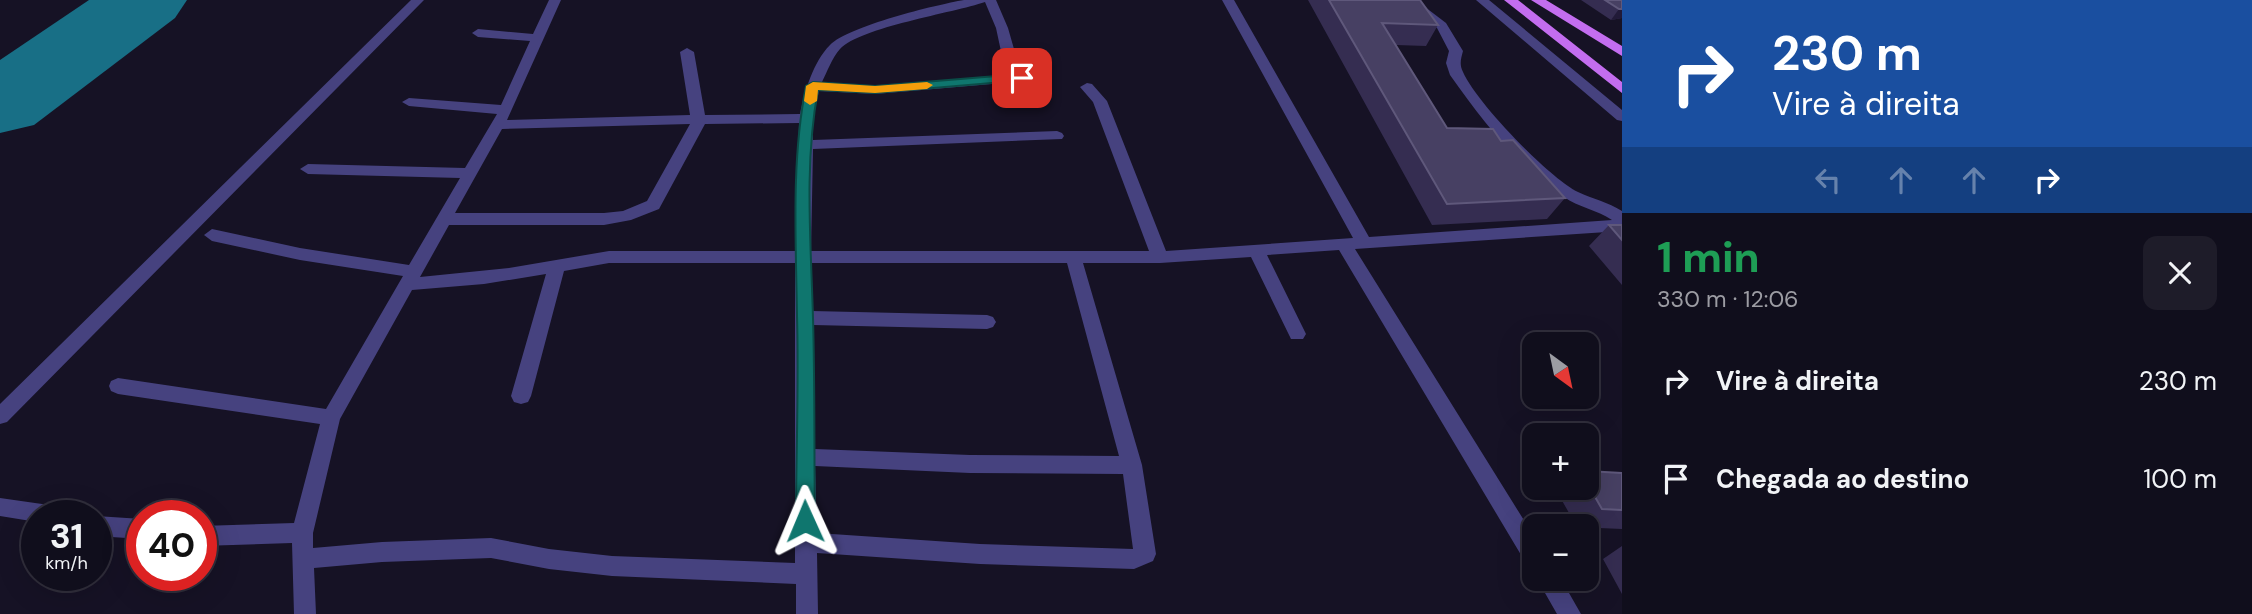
<!DOCTYPE html>
<html lang="pt">
<head>
<meta charset="utf-8">
<style>
  :root { --surface:#100e1c; --page:#1e1c29; --text:#f1f3f6; --muted:#9c9ca3; --line:#302e3b }
  body { margin:0; font-family:"DM Sans",sans-serif; background:var(--page); color:var(--text); height:100vh; display:flex; flex-direction:column; font-size:26px; white-space:nowrap }
  * { box-sizing:border-box; margin:0 }
  p { font-size:23px; color:var(--muted) }
  .icon { flex:none; width:38px; height:38px; fill:none; stroke:currentColor; stroke-width:2; stroke-linecap:round; stroke-linejoin:round }
  .map { position:relative; flex:1; overflow:hidden }
  .sheet { display:flex; flex-direction:column; background:var(--surface); width:630px }
  .sheet>* { flex:none }
  .banner { background:#1a4fa0; color:#fff; overflow:hidden }
  .needle { width:46px; rotate:147deg }
  .tools { position:absolute; left:1522px; top:332px; display:grid; gap:14px }
  .tools a { display:grid; place-items:center; width:77px; height:77px; border-radius:14px; background:var(--surface); box-shadow:0 7px 28px #0002,0 0 0 2px var(--line); font-size:35px }
  .speed { position:absolute; left:21px; top:500px; display:flex; gap:14px; font-size:35px; font-weight:700; text-align:center }
  .speed>* { display:grid; place-content:center; width:91px; height:91px; border-radius:50%; background:var(--surface); box-shadow:0 7px 28px #0002,0 0 0 2px var(--line); line-height:1 }
  .speed small { font-size:18px; font-weight:400 }
  .speed .limit { border:10px solid #d22; background:#fff; color:#111 }
  .pin { position:absolute; display:grid; place-items:center; width:60px; height:60px; color:#fff; margin:-30px; border-radius:14px; box-shadow:0 4px 10px #0006 }
  .me { position:absolute; width:77px; margin:-38px; rotate:359deg; stroke-linejoin:round; filter:drop-shadow(0 0 5px #0008) }
  .turn { display:flex; align-items:center; gap:24px; height:147px; padding:0 35px; font-size:32px }
  .turn .icon { width:91px; height:91px; stroke-width:2.5 }
  .turn b { display:block; font-size:49px; line-height:60px }
  .lanes { display:flex; align-items:center; height:66px; padding:0 35px; background:#0003; justify-content:center; gap:35px; direction:ltr }
  .lanes .off { opacity:.35 }
  .round { display:grid; place-items:center; flex:none; width:74px; height:74px; border-radius:14px; background:var(--page) }
  .head { display:flex; align-items:center; justify-content:space-between; height:119px; padding:0 35px }
  h1 { font-size:42px; font-weight:800; line-height:52px; color:#1e9e55 }
  ul { padding:0; list-style:none }
  li { display:flex; align-items:center; gap:21px; height:98px; padding:0 35px }
  li div { flex:1 }
  li b { display:block; font-size:26px }
  li em { font-style:normal }
  main { display:flex; flex:1; min-height:0 }
  .map>svg:first-child { display:block }
  .lines { fill:none; stroke-linecap:round; stroke-linejoin:round }
  .runway { fill:#186f86; fill-rule:evenodd }
  .minor { fill:#46427f; fill-rule:evenodd }
  .major { fill:#c36def; fill-rule:evenodd }
  .wall { fill:#352d51 }
  .shaded-wall { fill:#211a38 }
  .building { fill:#474063; stroke:#5f587b; stroke-width:2 }
  .route { fill:#0f766e; stroke:#0a4d48; stroke-width:2 }
  .slow { fill:#f59e0b }
</style>
</head>
<body>
<main>
<div class="map">
<svg width="1622" height="614" viewBox="0 0 1622 614">
  <rect width="100%" height="100%" fill="#161225"/>
  <g class="lines">
    <path class="runway" d="M89 0H187L175 18 34 125 0 133V60Z"/>
    <path class="minor" d="M411 0H424L7 422 0 424V404Z
      M549 0H561L507 120 690 115 680 52 687 48 694 52 705 115 800 114C805 91 813 62 830 45 849 26 935 5 964 0 974 0 986 0 996 0L1008 28 1016 56 1014 59H1004L1002 56 996 28 985 2C953 13 861 27 840 49 832 58 827 72 822 82L875 86 1022 74 1027 75V81L875 94 819 91 813 118V140L1057 131 1062 133 1064 136 1062 139 813 149 811 251H1149L1093 102 1080 87 1087 83 1092 84 1107 101 1166 251 1353 238 1222 0H1234L1369 237 1612 220C1597 210 1578 207 1564 197 1517 166 1482 120 1450 75L1446 63 1449 51 1437 28 1415 10 1421 6 1425 7 1446 23 1463 51C1461 59 1459 64 1463 72 1476 102 1548 177 1578 192 1593 199 1608 202 1622 211V231L1355 249 1535 538V568L1527 565 1339 250 1267 255 1306 334 1303 339H1291L1251 257 1160 263H1083L1142 465 1156 554 1153 561 1134 569 980 564 817 553 818 614H796V584L612 576 549 569 491 558 382 562 314 568 316 614H294L292 543 201 546V526L294 523 320 424 118 394 111 391 109 386 111 381 118 378 326 409 403 276 300 260 212 241 204 235 212 229 300 248 409 265 460 178 308 174 300 169 308 164 465 168 497 114 409 106 402 102 409 98 501 105 530 41 478 37 472 33 478 29 533 34ZM799 123 795 251H609L509 268 420 277 449 225H604L631 220 659 209 705 124ZM690 124 647 201 623 211 604 213H455L502 129ZM609 263H795V563L612 556 549 549 491 538 382 542 313 548V533L340 419 412 290 484 284 546 274 511 396 514 402 521 404 528 402 531 396 564 271ZM811 263H1067L1119 456 970 455 815 449 813 325 987 329 993 327 996 322 993 317 987 315 812 311ZM815 466 970 473 1123 474 1133 549 980 544 817 533Z
      M1476 0H1489L1622 110V121L1617 120Z
      M0 498 56 506 63 509 67 516H37V522L0 516Z
      M96 516 142 519V539L96 536Z
      M1537 579H1561L1581 614H1557Z"/>
    <path class="major" d="M1504 0H1518L1622 82V93Z
      M1531 0H1546L1622 46V56Z"/>
  </g>
  <path class="wall" d="M1308 0H1420L1438 25 1426 46 1396 45 1447 128 1501 141 1565 198 1547 219 1432 225Z
    M1581 0H1622V18L1611 20Z
    M1609 225H1622V285L1589 246Z
    M1587 471 1622 473V529L1577 527 1556 490 1558 488H1587Z
    M1622 546V594L1603 559Z"/>
  <path class="shaded-wall" d="M1619 9H1622V18L1611 20Z"/>
  <path class="building" d="M1329 0H1420L1438 25 1382 23 1447 128 1493 129 1501 141 1513 140 1565 198 1447 204Z
    M1605 0H1622V9H1619Z
    M1609 225H1622V240Z
    M1587 471 1622 473V510L1602 509 1587 483Z"/>
  <path class="route" d="M1022 74 1026 75V80L875 93 818 90C804 164 811 243 813 318 815 386 814 453 815 521L812 527 805 529 799 527 796 521C796 453 799 384 797 316 796 241 791 161 806 86L813 82 875 86Z"/>
  <path class="slow" d="M813 82 875 86 927 82 933 85 927 89 875 93 818 90 817 101 810 105 804 101 806 86Z"/>
</svg>
<div class="tools">
<a><svg class="needle" viewBox="-14 -14 28 28"><path d="M0-13l5 13h-10z" fill="#e53935"/><path d="M0 13l5-13h-10z" fill="#9c9ca3"/></svg></a>
<a>+</a>
<a>−</a>
</div>
<div class="speed"><div>31<small>km/h</small></div><div class="limit">40</div></div>
<div class="pin" style="left:1022px;top:78px;background:#d93025"><svg class="icon" aria-label="arrive" viewBox="0 0 24 24"><path d="M6 21V4h12l-3 4 3 4H6"/></svg></div>
<svg class="me" style="left:805px;top:521px" viewBox="-20 -20 40 40"><path d="M0-17L14 15 0 8-14 15z" fill="#0f766e" stroke="#fff" stroke-width="4"/></svg>
</div>
<section class="sheet">
<div class="banner">
<div class="turn"><svg class="icon" aria-label="right" viewBox="0 0 24 24"><path d="M7 20v-9h11M14 6l5 5-5 5"/></svg><div><b>230 m</b>Vire à direita</div></div>
<div class="lanes"><svg class="icon off" aria-label="left" viewBox="0 0 24 24"><path d="M17 20v-9H6M10 6l-5 5 5 5"/></svg><svg class="icon off" aria-label="ahead" viewBox="0 0 24 24"><path d="M12 20V5M6 11l6-6 6 6"/></svg><svg class="icon off" aria-label="ahead" viewBox="0 0 24 24"><path d="M12 20V5M6 11l6-6 6 6"/></svg><svg class="icon" aria-label="right" viewBox="0 0 24 24"><path d="M7 20v-9h11M14 6l5 5-5 5"/></svg></div>
</div>
<div class="head"><div><h1>1 min</h1><p>330 m · 12:06</p></div><a class="round"><svg class="icon" aria-label="close" viewBox="0 0 24 24"><path d="M6 6l12 12M18 6L6 18"/></svg></a></div>
<ul>
<li><svg class="icon" aria-label="right" viewBox="0 0 24 24"><path d="M7 20v-9h11M14 6l5 5-5 5"/></svg><div><b>Vire à direita</b></div><em>230 m</em></li>
<li><svg class="icon" aria-label="arrive" viewBox="0 0 24 24"><path d="M6 21V4h12l-3 4 3 4H6"/></svg><div><b>Chegada ao destino</b></div><em>100 m</em></li>
</ul>
</section>
</main>
</body>
</html>
